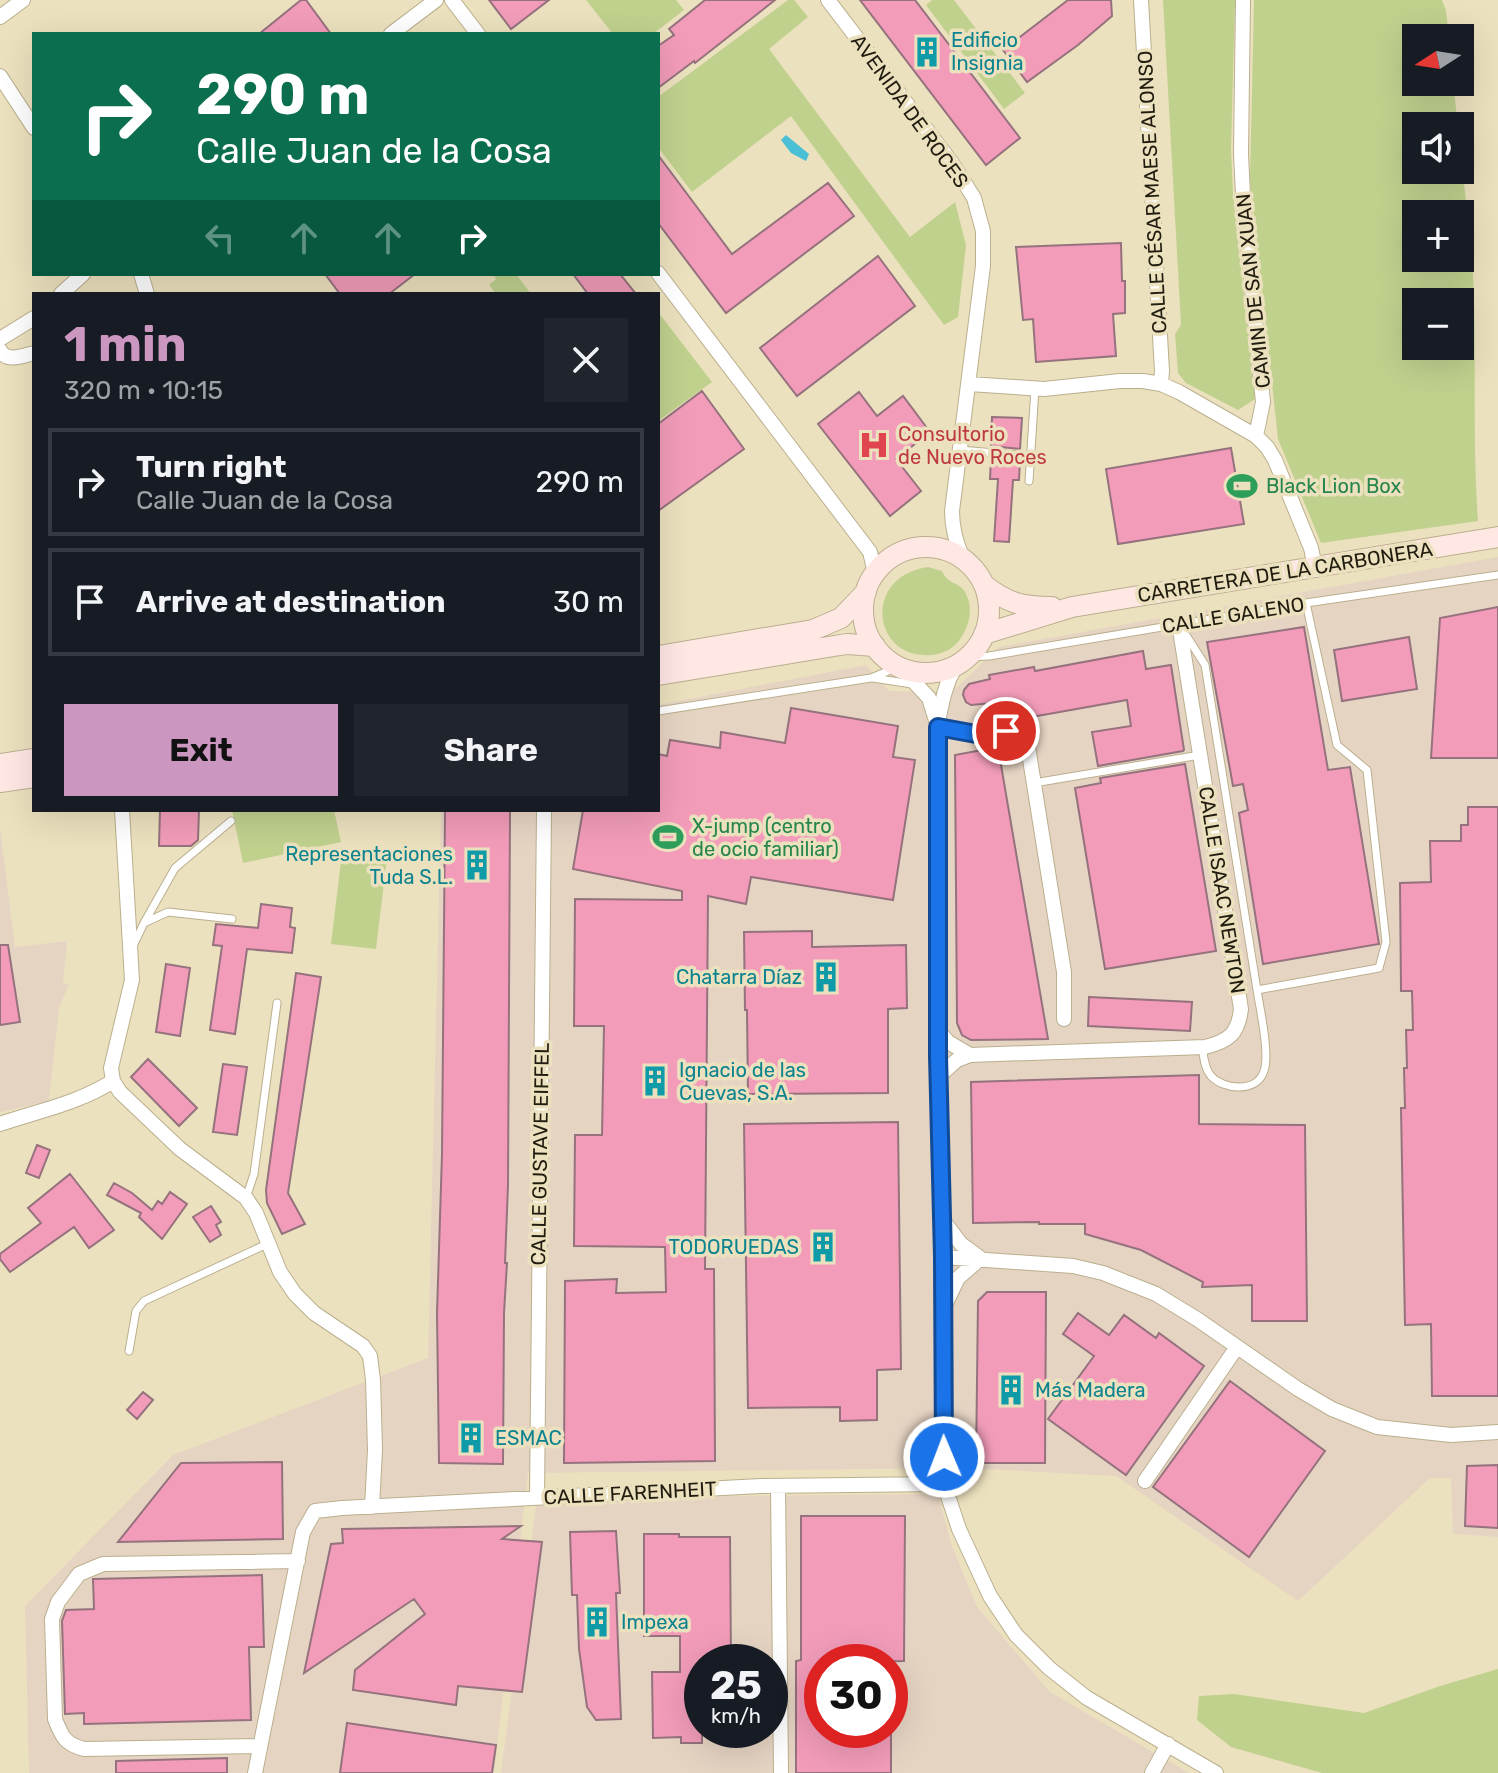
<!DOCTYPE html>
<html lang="en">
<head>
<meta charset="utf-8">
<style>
  :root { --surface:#171b24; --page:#20242c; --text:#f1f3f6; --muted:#9ea1a6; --line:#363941; --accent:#cb96c0 }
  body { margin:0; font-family:Rubik,sans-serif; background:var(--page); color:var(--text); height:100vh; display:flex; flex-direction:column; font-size:30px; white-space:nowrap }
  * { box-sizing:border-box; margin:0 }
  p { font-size:26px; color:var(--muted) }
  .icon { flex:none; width:44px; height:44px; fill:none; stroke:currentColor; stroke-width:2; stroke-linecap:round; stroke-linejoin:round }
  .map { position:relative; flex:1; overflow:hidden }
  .panel { position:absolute; left:32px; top:292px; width:628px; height:520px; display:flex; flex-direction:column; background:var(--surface); border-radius:0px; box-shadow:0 8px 32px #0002 }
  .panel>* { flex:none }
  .top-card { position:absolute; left:32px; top:32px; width:628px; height:244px; border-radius:0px; box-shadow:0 8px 32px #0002; background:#0b6e4f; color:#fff; overflow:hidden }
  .needle { width:52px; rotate:258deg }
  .controls { position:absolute; left:1402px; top:24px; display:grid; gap:16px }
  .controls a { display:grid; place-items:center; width:72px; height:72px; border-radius:0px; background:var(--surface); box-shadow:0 8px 32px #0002; font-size:40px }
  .speed { position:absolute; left:684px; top:1644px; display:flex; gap:16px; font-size:40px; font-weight:700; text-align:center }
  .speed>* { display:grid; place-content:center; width:104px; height:104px; border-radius:50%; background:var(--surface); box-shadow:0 8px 32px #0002; line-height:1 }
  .speed small { font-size:20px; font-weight:400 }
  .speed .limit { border:12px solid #d22; background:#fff; color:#111 }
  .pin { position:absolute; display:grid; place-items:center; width:68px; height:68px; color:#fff; margin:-34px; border:4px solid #fff; border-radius:50%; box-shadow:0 2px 8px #0007 }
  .me { position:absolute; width:88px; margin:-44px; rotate:359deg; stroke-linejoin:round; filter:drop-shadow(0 0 6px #0008) }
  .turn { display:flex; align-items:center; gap:28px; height:168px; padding:0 32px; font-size:36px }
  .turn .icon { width:104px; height:104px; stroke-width:2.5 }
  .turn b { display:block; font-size:56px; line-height:68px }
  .lanes { display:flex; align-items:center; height:76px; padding:0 32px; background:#0003; justify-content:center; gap:40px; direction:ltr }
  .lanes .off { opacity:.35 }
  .round { display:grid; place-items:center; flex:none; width:84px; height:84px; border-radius:0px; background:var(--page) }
  .headline { display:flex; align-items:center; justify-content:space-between; height:136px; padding:0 32px }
  h1 { font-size:48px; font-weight:700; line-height:60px; color:var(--accent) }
  .primary-button { display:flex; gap:16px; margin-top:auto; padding:16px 32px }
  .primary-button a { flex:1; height:92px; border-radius:0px; background:var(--accent); color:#111; font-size:32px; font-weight:700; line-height:92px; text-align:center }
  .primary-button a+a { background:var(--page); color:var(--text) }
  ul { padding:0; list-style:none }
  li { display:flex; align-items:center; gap:24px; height:108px; margin:0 16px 12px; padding:0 16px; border:4px solid var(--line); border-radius:0px }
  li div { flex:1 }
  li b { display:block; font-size:30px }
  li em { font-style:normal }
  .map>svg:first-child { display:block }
  .industrial { fill:#e6d4c3; fill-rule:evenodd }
  .green { fill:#c0d18e; fill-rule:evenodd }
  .water { fill:#49c0d6 }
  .building { fill:#f29cb9; stroke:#95727d; stroke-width:2 }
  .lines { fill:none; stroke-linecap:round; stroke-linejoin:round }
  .lane-casing { stroke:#baaf8e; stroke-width:9 }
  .street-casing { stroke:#baaf8e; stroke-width:16 }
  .secondary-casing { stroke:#baaf8e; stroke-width:22 }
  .lane { stroke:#fff; stroke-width:7 }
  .street { stroke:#fff; stroke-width:14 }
  .secondary { stroke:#ffe7e4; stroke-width:20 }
  .route-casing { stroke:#114b97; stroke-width:20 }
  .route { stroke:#1a73e8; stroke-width:14 }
  .labels { text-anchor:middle; stroke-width:7; stroke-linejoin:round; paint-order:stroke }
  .culture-label { font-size:20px; fill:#0d838f; stroke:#ece1be; text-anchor:start }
  .street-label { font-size:20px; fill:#201c0f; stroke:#ece1be }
  .health-label { font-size:20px; fill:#be3a42; stroke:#ece1be; text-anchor:start }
  .leisure-label { font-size:20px; fill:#27864d; stroke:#ece1be; text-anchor:start }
</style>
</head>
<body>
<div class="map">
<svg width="1498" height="1773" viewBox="0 0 1498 1773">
  <rect width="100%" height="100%" fill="#ece1be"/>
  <path class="industrial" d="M1498 557V1537L1453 1534 1451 1478H1430L1298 1601 1116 1476 966 1468 528 1473 494 1773H29L25 1606 173 1455 428 1358 441 810H658V705L866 665 889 691 935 692 957 687 999 647Z
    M0 827 15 947 67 941 63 983 69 984 59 1008 49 1101 0 1112Z
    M938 1494 951 1544 977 1607 1050 1692 1189 1773H501L537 1498ZM702 1662H770V1730H702ZM822 1662H890V1730H822Z"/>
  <path class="green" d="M586 0H676L684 10 653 34H613Z
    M788 0H794L808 17 769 49 910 237 955 202 966 245 958 317 944 325 791 116 692 192 658 147V97Z
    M932 0H954L1025 93 1004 109 926 5Z
    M1163 0H1235L1231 150 1233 193 1255 399 1238 410 1186 383 1178 373 1175 334 1181 325Z
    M1254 0H1442L1446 11 1449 38H1416V82H1453L1458 126H1416V170H1460V147C1464 190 1471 233 1473 275 1477 357 1472 440 1478 521L1321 543 1278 439 1250 179ZM1460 214V258H1416V214ZM1460 302V346H1416V302Z
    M493 274H516L531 294H496L489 285 496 279Z
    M658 312 712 382 658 421Z
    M928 567 942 571C950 589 963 578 969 602 972 616 967 632 957 643 949 652 936 656 923 655 872 653 864 576 928 567Z
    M232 810H334L341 842 243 863Z
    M342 853 387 858 376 949 331 944Z
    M1498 1669V1773H1322L1231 1747 1197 1720 1199 1696 1234 1694 1364 1713 1440 1686Z"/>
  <path class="water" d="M786 135 809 154 806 161 791 153 781 140Z"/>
  <path class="building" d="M301 0H306L331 34H259Z
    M489 0H549L511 29Z
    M705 0H775L695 63 694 61 658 88V46L674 35 669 29Z
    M860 0H915L1020 138 986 165Z
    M1068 0H1111L1112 16 1078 45 1027 82 1003 50Z
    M658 155 732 254 828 183 854 216 726 313 658 223Z
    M1121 243 1122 281H1125V313L1113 314 1116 356 1036 362 1033 319 1023 320 1016 247Z
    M878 256 915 306 797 396 760 348Z
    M325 274H415L389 294H340Z
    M573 274H620L636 294H588Z
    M702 391 744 449 658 511V424Z
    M859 392 877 416 903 396 930 432 896 459 921 491 890 516 818 424Z
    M992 417 1022 418 1020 449 991 446Z
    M1231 448 1244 524 1118 544 1106 469Z
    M991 459 1020 462 1019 480H1013L1009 542 994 541 998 479H990Z
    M1498 607V758H1431L1440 618Z
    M1304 627 1328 770 1350 767 1379 944 1263 964 1239 813 1248 810 1243 784 1233 786 1207 642Z
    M1409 637 1417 689 1342 701 1334 650Z
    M1143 651 1146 669 1171 665 1184 750 1183 751 1098 766 1092 732 1131 726 1127 700 1026 718 996 722 992 703 971 705 966 702 963 695 964 690 969 684 990 679 989 675 1034 667 1035 671Z
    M791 708 898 726 893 757 915 760 893 900 751 877 746 904 708 896 705 1269H714L715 1461 564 1463 565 1281 617 1279 616 1293 666 1292 665 1247 574 1246 575 1135H602L604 1026H574L575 899 682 900V891L573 869 583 810H658V754L667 756 670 740 720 748 721 732 785 743Z
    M998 747 1008 806 1048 1039 971 1040 962 1035 957 1023 955 755Z
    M1185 764 1216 951 1105 969 1075 788 1101 783 1100 778Z
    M1468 807H1498V1396H1432L1431 1324 1405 1325 1401 1108H1405L1404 1068H1407L1406 1030H1413L1412 991H1401L1400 883 1431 882 1430 841H1461V825H1468Z
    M160 810H199L198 840 191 846H159Z
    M445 810H510L508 1185 505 1263H507L504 1313 503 1464 439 1463 437 1313 442 1154Z
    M261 904 292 908 290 927 295 928 292 953 247 949 235 1034 210 1030 222 946 213 945 216 924 258 928Z
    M812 931V947L906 945 907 1008 888 1009V1093L748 1094 747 1010H745L744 932Z
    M0 945H8L20 1022 0 1025Z
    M166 964 190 968 180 1036 156 1032Z
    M296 973 321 977 288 1193 305 1224 282 1234 267 1203 266 1190Z
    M1089 997 1192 1002 1190 1031 1088 1026Z
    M148 1059 197 1108 179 1126 131 1077Z
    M223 1064 247 1067 237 1135 213 1132Z
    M1199 1075V1124L1305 1125 1307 1321H1252V1285L1202 1287 1203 1282 1141 1250 1085 1234V1224H1039V1222L973 1223 971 1082Z
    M898 1122 901 1369 877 1370V1420L840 1421V1407L748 1408 744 1124Z
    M37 1145 50 1150 39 1178 26 1173Z
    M70 1174 114 1230 89 1248 74 1227 10 1272 0 1259V1254L41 1223 28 1208Z
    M114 1183 132 1193 152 1210 158 1201 162 1204 170 1192 187 1204 162 1239 139 1217 141 1213 107 1195Z
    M211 1206 221 1222 216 1225 221 1235 210 1242 193 1217Z
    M987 1292H1046L1045 1463H976L978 1301Z
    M1078 1313 1109 1335 1124 1315 1156 1338 1159 1333 1204 1366 1126 1475 1048 1419 1094 1356 1063 1334Z
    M1230 1381 1325 1451 1249 1557 1153 1487Z
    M143 1392 153 1400 137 1419 127 1410Z
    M282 1462 283 1539 118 1542 181 1463Z
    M1498 1465V1528L1465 1526 1467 1466Z
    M801 1516H905L904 1661 822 1662V1730H891V1773H796V1661L801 1660Z
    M521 1526 502 1539 542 1542 522 1692 458 1686 456 1705 353 1690 355 1670 425 1614 414 1599 304 1673 331 1544 343 1543 342 1529Z
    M616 1531 620 1593H616L621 1719 596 1720 587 1707 579 1649 577 1595H572L570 1532Z
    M644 1534H679V1537H730L731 1662H702V1743H681V1737L653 1738 652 1672H680V1636H644Z
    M262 1575 264 1647H249L251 1720 84 1724V1713L65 1714 62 1621 66 1610 94 1609 93 1579Z
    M347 1723 496 1745 492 1773H340Z
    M227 1758V1773H116V1761Z"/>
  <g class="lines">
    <g class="lane-casing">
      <path id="lane" d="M960 450 1031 456
        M1029 481 1035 388
        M1184 632 1205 665 1257 990 1379 968 1386 942 1367 770 1337 745 1306 603
        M969 657 989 656 1306 603 1498 575
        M873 678 912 684
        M658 711 871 678 898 667
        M1034 783 1200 755
        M146 922 168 912 232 919
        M134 944 144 923 175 868 231 821
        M1202 1047C1204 1057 1204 1068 1211 1076 1224 1090 1257 1093 1264 1071 1270 1054 1260 1009 1257 990
        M246 1198 254 1174 277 1003
        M129 1351 136 1311 144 1301 267 1244"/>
    </g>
    <g class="street-casing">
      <path id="street" d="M452 0 478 34
        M828 0 952 163 974 198 983 231V266L952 511C952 529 956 543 963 559
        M1141 0 1162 371 1161 384
        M1243 0 1241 154 1243 195 1263 402 1256 436
        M0 17 23 0
        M391 34 436 0
        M0 76 34 128
        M658 273 870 552 875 573
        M141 274 147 294
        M61 294 83 274
        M0 339 34 318
        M0 350C7 363 22 356 34 353
        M969 384 1044 389 1120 381H1143L1161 384 1179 392 1256 436 1267 447 1275 460 1311 548 1315 567
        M901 668 929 698 938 727V1056L943 1257 944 1484 959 1529 990 1596 1016 1635 1049 1668 1087 1698 1216 1773
        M938 722C942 702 945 685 955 667
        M938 727 976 734 1025 728 1064 972V1019
        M122 810 132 980 111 1068 113 1081 120 1092 180 1149 246 1198 256 1213 280 1272 295 1294 314 1313 363 1346 370 1356 373 1380 375 1450 372 1507
        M938 1030 948 1042 970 1055
        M939 1076 957 1060 970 1055 1205 1047C1229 1041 1238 1034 1241 1009L1179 624
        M0 1124C38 1111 79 1103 113 1081
        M942 1219 961 1244 980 1258
        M943 1257 1073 1266 1103 1273 1156 1294 1197 1319 1298 1389 1332 1409 1377 1427 1451 1435 1498 1432
        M945 1305 958 1278 980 1259
        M1145 1481 1237 1347
        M778 1486 781 1773
        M537 1498 544 810
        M259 1746 84 1749C65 1744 62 1737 55 1719L52 1619 58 1602 79 1574 103 1564 298 1561
        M255 1773 303 1532 315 1511 342 1508 761 1486 944 1484
        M1152 1773 1168 1744"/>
    </g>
    <g class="secondary-casing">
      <path id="secondary" d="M863 610a63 63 0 1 1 126 0a63 63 0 1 1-126 0Z
        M984 585C1008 603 1021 607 1052 607
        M984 634 1072 607 1498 537
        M658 656 813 630 841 618 866 592
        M658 675 834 646 847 644 875 646
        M0 764 34 759
        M0 782 34 777"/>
    </g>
    <use href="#lane" class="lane"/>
    <use href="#street" class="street"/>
    <use href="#secondary" class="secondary"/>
  </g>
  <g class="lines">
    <g class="route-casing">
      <path id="route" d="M944 1457 943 1257 938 1056V727L976 734 1006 731"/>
    </g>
    <use href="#route" class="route"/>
  </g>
  <defs>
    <g id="building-bare" transform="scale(2.4)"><path d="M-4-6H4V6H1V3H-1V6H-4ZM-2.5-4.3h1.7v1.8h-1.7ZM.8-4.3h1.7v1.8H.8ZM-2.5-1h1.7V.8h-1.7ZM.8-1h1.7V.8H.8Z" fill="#0f9aa8" stroke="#ece1be" stroke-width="2.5" paint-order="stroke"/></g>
    <g id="hospital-bare" transform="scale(2.4)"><path d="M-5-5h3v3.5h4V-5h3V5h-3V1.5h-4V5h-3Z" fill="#e0444e" stroke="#ece1be" stroke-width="2.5" paint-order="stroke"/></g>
    <g id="stadium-bare" transform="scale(2.4)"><path d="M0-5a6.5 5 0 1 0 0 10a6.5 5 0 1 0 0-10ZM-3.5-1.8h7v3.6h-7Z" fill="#2e9e5b" stroke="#ece1be" stroke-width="2.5" paint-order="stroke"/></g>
  </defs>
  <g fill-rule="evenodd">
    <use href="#building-bare" x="927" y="52"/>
    <use href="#hospital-bare" x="874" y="445"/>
    <use href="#stadium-bare" x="1242" y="486"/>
    <use href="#stadium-bare" x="668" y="837"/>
    <use href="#building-bare" x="477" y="865"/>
    <use href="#building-bare" x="826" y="977"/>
    <use href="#building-bare" x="655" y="1081"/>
    <use href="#building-bare" x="823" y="1247"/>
    <use href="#building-bare" x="1011" y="1390"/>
    <use href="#building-bare" x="471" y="1438"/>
    <use href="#building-bare" x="597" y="1622"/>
  </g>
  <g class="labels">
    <g class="culture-label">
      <text x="951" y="47">Edificio<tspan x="951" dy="23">Insignia</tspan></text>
      <text x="453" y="861" text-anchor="end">Representaciones<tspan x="453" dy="23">Tuda S.L.</tspan></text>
      <text x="802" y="984" text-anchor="end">Chatarra Díaz</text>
      <text x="679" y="1077">Ignacio de las<tspan x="679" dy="23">Cuevas, S.A.</tspan></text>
      <text x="799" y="1254" text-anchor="end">TODORUEDAS</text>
      <text x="1035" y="1397">Más Madera</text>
      <text x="495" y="1445">ESMAC</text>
      <text x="621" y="1629">Impexa</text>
    </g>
    <g class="street-label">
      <text transform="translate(910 111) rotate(54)" y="7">AVENIDA DE ROCES</text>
      <text transform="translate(1152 192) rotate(-93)" y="7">CALLE CÉSAR MAESE ALONSO</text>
      <text transform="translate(1253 291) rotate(-96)" y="7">CAMIN DE SAN XUAN</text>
      <text transform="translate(1285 572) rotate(-9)" y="7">CARRETERA DE LA CARBONERA</text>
      <text transform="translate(1233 615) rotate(-9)" y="7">CALLE GALENO</text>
      <text transform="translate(1222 890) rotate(81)" y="7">CALLE ISAAC NEWTON</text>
      <text transform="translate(540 1154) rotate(-89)" y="7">CALLE GUSTAVE EIFFEL</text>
      <text transform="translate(630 1493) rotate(-3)" y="7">CALLE FARENHEIT</text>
    </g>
    <g class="health-label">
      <text x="898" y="441">Consultorio<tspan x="898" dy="23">de Nuevo Roces</tspan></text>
    </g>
    <g class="leisure-label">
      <text x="1266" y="493">Black Lion Box</text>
      <text x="692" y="833">X-jump (centro<tspan x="692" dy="23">de ocio familiar)</tspan></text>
    </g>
  </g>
</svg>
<div class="controls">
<a><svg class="needle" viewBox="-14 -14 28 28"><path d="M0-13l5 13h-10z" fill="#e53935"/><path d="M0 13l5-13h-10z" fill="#9ea1a6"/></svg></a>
<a><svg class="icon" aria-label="sound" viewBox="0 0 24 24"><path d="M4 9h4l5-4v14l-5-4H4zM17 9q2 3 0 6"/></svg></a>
<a>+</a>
<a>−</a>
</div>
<div class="speed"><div>25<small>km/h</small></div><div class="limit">30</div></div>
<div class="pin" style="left:1006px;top:731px;background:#d93025"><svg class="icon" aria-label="arrive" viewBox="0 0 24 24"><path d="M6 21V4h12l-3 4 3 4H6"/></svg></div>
<svg class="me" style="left:944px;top:1457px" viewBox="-20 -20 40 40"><circle r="17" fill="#1a73e8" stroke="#fff" stroke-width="3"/><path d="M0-11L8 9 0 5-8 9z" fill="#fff"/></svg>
<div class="top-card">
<div class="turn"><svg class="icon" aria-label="right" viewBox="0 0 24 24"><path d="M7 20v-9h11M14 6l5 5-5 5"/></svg><div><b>290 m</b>Calle Juan de la Cosa</div></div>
<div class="lanes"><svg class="icon off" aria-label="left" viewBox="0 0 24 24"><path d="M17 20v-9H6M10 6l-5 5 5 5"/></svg><svg class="icon off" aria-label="ahead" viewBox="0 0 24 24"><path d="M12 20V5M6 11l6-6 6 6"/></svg><svg class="icon off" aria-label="ahead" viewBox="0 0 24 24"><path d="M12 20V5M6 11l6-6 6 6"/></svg><svg class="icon" aria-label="right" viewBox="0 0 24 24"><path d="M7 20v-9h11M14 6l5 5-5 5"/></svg></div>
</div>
<section class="panel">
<div class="headline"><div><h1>1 min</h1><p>320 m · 10:15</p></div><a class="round"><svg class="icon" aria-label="close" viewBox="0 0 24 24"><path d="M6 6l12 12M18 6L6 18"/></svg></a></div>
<ul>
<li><svg class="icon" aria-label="right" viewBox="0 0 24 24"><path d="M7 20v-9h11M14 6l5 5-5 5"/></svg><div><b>Turn right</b><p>Calle Juan de la Cosa</p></div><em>290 m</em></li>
<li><svg class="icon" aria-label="arrive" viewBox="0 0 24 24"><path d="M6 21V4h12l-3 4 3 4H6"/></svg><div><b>Arrive at destination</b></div><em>30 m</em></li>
</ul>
<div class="primary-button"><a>Exit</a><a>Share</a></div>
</section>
</div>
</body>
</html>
